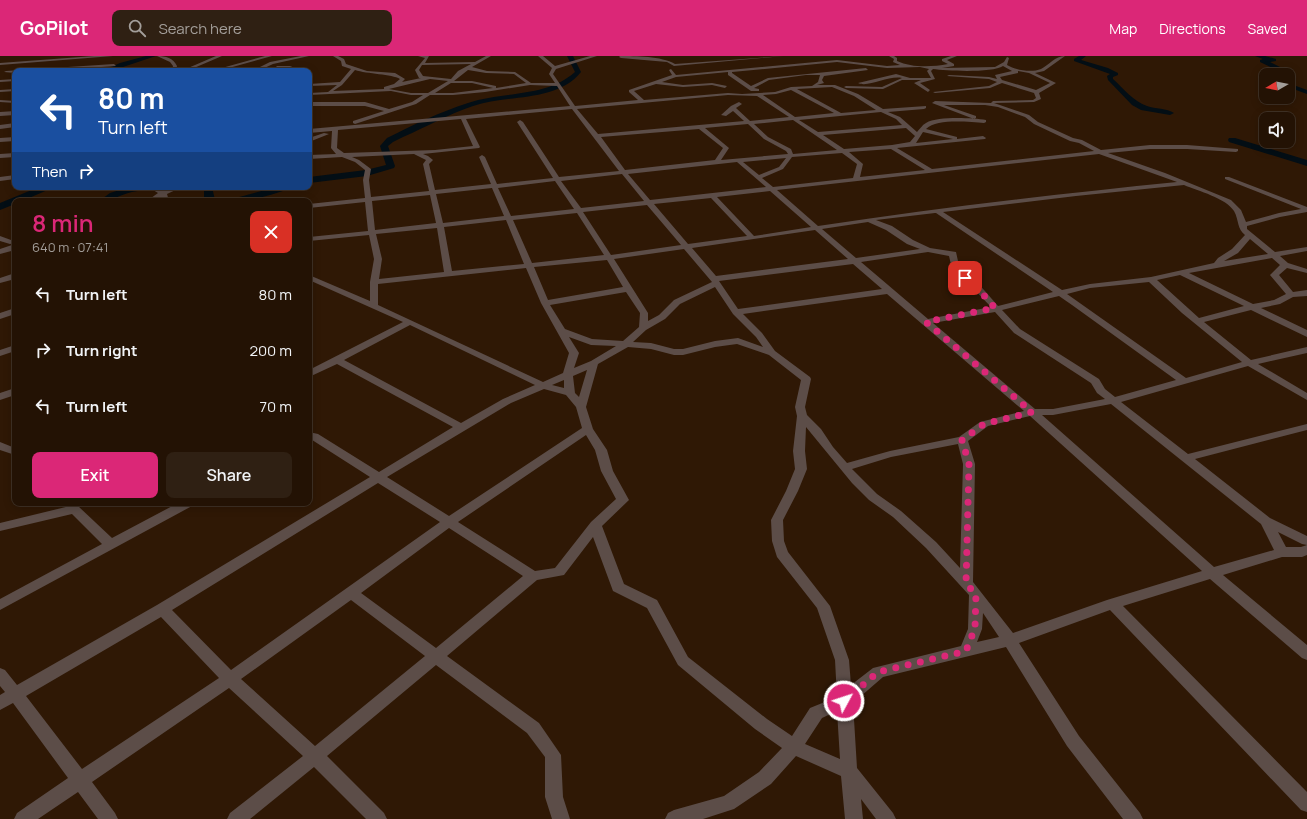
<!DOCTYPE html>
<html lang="en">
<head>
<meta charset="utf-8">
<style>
  :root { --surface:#231204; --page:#2f2013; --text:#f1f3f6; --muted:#a39e9a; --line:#403226; --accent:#db2777 }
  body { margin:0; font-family:Manrope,sans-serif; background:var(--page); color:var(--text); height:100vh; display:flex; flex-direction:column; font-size:15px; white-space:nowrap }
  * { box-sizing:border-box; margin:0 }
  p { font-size:13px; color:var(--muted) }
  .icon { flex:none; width:22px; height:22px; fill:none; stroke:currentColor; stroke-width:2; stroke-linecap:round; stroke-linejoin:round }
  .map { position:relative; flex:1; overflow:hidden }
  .drawer { position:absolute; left:12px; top:142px; width:300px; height:308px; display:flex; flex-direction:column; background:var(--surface); border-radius:8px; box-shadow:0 2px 10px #0003,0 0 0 1px var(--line) }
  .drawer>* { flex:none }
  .top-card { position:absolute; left:12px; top:12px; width:300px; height:122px; border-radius:8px; box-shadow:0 2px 10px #0003,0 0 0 1px var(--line); background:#1a4fa0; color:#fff; overflow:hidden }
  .needle { width:26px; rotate:261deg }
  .controls { position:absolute; left:1259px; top:12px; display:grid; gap:8px }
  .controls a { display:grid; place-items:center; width:36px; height:36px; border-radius:8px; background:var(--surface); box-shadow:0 2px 10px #0003,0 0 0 1px var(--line); font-size:20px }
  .pin { position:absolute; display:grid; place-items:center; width:34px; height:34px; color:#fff; margin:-17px; border-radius:8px; box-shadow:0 2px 6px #0006 }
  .me { position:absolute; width:44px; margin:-22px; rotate:50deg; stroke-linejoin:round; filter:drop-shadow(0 0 3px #0008) }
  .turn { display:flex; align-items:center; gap:14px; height:84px; padding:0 20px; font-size:18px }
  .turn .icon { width:52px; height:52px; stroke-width:2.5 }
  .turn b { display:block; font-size:28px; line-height:34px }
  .then { display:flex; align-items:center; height:38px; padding:0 20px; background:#0003; gap:8px; font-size:15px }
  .round { display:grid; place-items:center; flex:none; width:42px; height:42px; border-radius:8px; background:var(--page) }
  .headline { display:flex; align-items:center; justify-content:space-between; height:68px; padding:0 20px }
  h1 { font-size:24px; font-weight:600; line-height:30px; color:var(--accent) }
  .cta { display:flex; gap:8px; margin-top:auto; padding:8px 20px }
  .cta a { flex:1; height:46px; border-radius:8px; background:var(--accent); color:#fff; font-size:16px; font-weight:600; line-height:46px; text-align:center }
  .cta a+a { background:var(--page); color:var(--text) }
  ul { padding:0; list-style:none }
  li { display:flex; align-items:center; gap:12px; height:56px; padding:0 20px }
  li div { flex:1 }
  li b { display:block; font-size:15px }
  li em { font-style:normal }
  header { display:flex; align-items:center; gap:24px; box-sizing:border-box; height:56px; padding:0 20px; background:var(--accent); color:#fff }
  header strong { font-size:19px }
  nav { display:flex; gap:22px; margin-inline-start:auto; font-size:14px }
  .search { width:280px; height:36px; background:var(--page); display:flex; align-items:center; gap:10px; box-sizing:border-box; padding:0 14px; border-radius:8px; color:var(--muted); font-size:15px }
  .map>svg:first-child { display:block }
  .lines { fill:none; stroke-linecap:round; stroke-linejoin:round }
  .river { fill:#030e15; fill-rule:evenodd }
  .minor { fill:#5c4d48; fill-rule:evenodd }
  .route { stroke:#db2777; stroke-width:7; stroke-dasharray:0 12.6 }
</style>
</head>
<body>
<header>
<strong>GoPilot</strong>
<div class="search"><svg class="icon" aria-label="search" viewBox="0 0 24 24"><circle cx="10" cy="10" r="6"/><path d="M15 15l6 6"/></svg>Search here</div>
<nav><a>Map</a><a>Directions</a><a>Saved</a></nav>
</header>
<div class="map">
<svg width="1307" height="763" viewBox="0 0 1307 763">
  <rect width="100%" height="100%" fill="#2f1805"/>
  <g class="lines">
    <path class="river" d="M146 0H156L111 15H102L120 7Z
      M567 0H573L581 16C556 47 507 38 473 50 449 58 426 71 403 81L393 86 388 90 395 110 394 112 367 120 309 127V121L366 114 386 109 380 90 387 82C413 69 440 56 468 47 503 35 546 42 575 16Z
      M1079 0H1086L1081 4 1108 12 1118 17V19L1113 21V23C1123 32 1134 46 1147 50 1155 53 1167 52 1174 57L1170 59 1141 54 1132 49 1108 24 1107 20 1110 18 1074 5V3Z
      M1255 0H1265L1276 3V5L1270 6 1286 14 1287 19H1281V16L1260 6V4L1263 3Z
      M1288 27 1307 34V38L1288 31Z
      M1229 82H1235L1307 104V110L1229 86 1228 84Z
      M39 131H52L50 133 22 145H15V148L0 154V147Z
      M129 131H212L215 144 204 145V135C181 133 155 131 132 136 119 139 112 145 99 145L110 137Z
      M276 131H291L289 133C268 140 253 145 230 145L232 143Z"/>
    <path class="minor" d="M94 0H113L0 9V7Z
      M157 0C166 0 173 2 177 10L176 15H172L173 10 170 6Z
      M216 0H222L187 15H181Z
      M265 0H272L218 15H211Z
      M301 0H309L273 8 258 15H252L270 6Z
      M333 0H338L344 3 346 8 367 15 395 17 405 23 402 26 421 22H419L415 14 425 2 418 0H429L425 7 475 6 486 0H491L472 11 487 15 515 16 531 27H555L549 18 552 12 538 0H543L555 10 590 0H597L556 13 553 18 575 50 638 44 629 36V34L672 19 669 14 671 13 676 19 837 4 887 10 900 9 893 6 894 3 889 0H894L897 2V5C912 12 932 11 948 8L942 5V3L951 0H957L947 4 954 8V10L942 12 995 11 1004 6 1007 1 1009 2 1007 9C1016 14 1031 17 1041 13 1049 9 1055 0 1065 0L1044 15 1035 17 1056 27 1039 37 1041 43 1034 46 994 47 1029 59 1038 66 1073 82 1082 84 1101 94 1150 89H1187L1238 93V95L1236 96 1187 93H1150L1108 97 1165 117 1231 144 1241 154 1246 166 1279 157 1301 153 1225 123V121H1229L1307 151V156L1280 161 1247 170V173L1275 196 1307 191V195L1280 200 1288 207 1307 213V217L1287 212 1279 219 1293 236 1307 234V240L1293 241 1280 248 1261 252 1307 274V281L1251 254 1204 266 1251 304 1307 291V297L1258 308 1307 337V344L1248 310 1121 346 1188 398 1307 368V374L1195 403 1270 462 1307 480V499L1302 501H1282L1223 519 1307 589V604L1302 602 1210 523 1123 550 1307 736V756L1301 754 1110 554 1019 587 1079 680 1140 757 1143 763H1123L1067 690 1006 591 883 621 853 647 857 712 893 757 896 763H876L861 743 863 763H845L841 720 796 700 771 728 734 753 703 763H665L668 757 674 754 724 740 759 716 782 692 755 673 678 609 647 552 613 535 593 481 564 519 537 524 447 600 539 667 561 699 563 741 570 763H552L545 741V701L527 677 436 609 327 700 384 757 387 763H366L314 711 250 763H227L230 757 303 700 229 632 92 726 115 757 118 763H98L78 736 38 763H14L17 757 68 722 13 647 0 654V639L5 636 0 630V612L5 614 17 629 157 549 370 421 309 382V376L318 378 379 416 453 371 337 308 309 321V314L403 266 309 224V219L370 245V226L374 203 369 179 309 185V181L368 175 365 146 309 152V148L365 142 363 124 365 114 355 106 342 101 309 103V99L336 98 331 92 332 75 309 77V73L570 50 557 30 530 29 485 36 453 39H430L416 48 355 68 353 67V65L384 55 365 50H309V46H365L389 53 412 46 423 39H411L391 35 309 39V37L328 36 337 29 309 30V28L340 26 351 13 342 10 341 5ZM837 6 887 12 920 11 929 13 927 15 931 22H910L896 18 858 27C868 32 889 19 902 22L882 31 846 30 844 31 846 32 883 33 902 24H921L914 27 928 36 930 34 920 27 935 23 931 15 933 13C947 15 993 17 1003 10L1012 15 995 19 997 23 989 21 949 19 947 20 989 23 997 26 989 30 933 36 935 37 990 32 1002 27 1034 37 1036 42 1033 44 993 45 991 47 935 45 932 47 974 63 976 62V60L944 49H985L998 51 1025 61 1034 68 1070 85 1079 87 1094 95 932 113 897 92 985 83 986 82 983 80 957 83V81L926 73C937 62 969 66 984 67L986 66V64C972 62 938 60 926 67 922 69 920 73 917 76L900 61 888 56 924 53 926 52V50L883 53 858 38 835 29H817L824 27 822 24 824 20 868 14 866 12 768 22 751 30 732 17V16ZM471 8 458 15 451 23 423 20 419 14 422 9ZM355 14C367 18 392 18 400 23L394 28 384 31V33L333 35 342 29ZM468 14 486 17 514 18 526 27 496 32V30L472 25H454ZM1018 15 1029 17 1050 27 1036 34 1002 24 1000 21 1018 17ZM728 16V19L751 35H759V33L754 32 769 24 806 19H820L818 26 812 30 791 31 775 36 742 38 728 37 644 44 634 35 656 28 683 31 712 29 725 32 727 30 712 27 683 29 662 26 676 21ZM430 23 448 25 428 37H411L389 33ZM451 27H472L493 32 453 37H435ZM832 31 854 40 876 54 841 57 797 33ZM791 34 834 57 795 61 763 39 776 38ZM728 39 757 40 789 61 750 65 736 52 742 48 739 46 731 50 721 59 726 60 733 55 744 65 598 78 577 53ZM572 53 619 115 559 121 523 66 520 64 517 66 553 122 497 128 485 101 482 99 479 101 491 128 435 134 429 108 433 104 428 100 423 98 479 92 480 91 466 63ZM881 56 896 63 902 69 818 76 799 64ZM461 63 473 90 435 94 344 97 337 92 338 74ZM793 64 837 94 793 98 791 93 768 81 754 68ZM748 68 764 83 786 95 788 98 721 104 729 92 705 72ZM906 72 915 80 910 86 892 89 844 93 823 79ZM699 73 723 92 715 104 625 114 601 81ZM923 76 953 83 916 87ZM891 93 925 114 860 121 863 108 849 96ZM842 97 857 108 853 122 773 131 762 122 783 113 792 101ZM414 98 426 104 423 108 429 135 371 141 369 124 371 113 359 104 352 101ZM1099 98 1177 126C1057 138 937 152 818 170L777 134ZM786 102 779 111 759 119 743 106ZM737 106 766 131 650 144 628 118ZM622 118 644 145 581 152 561 125ZM555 125 574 153 511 160 498 132ZM1184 129C1198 135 1226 142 1234 155 1239 164 1237 173 1245 179L1232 193 1218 202 1214 207 1151 221 1090 228 1062 234 943 156 1076 140ZM492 132 504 160 443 167 436 138ZM770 135 811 171 754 180 717 141ZM430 139 436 167 375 174 372 145ZM711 142 747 180 688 188 654 148ZM647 149 681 189 611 199 583 156ZM577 157 604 199 532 207 513 164ZM935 157H936L1053 236 998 250 977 226 960 214 956 196 930 192 913 184 892 170 876 164ZM506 164 524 208 452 215 444 171ZM868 166 886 174 907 188 920 193 856 202 822 173ZM437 172 444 216 379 223 382 203 376 178ZM815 174 848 203 716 220 692 192ZM1250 183 1268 198 1224 205 1238 197ZM684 193 712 226 674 244 659 259 648 265V257L614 203ZM928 196 949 200 953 217 971 230 991 251 928 263 861 206ZM1272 202 1280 209 1270 219 1286 238 1274 244 1253 248 1189 217ZM607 204 623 231 548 244 534 211ZM853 208 882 233 738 253 719 225ZM526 212 541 247 569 297 563 317 543 326 378 249V228ZM1180 219 1244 250 1199 262 1157 224ZM1149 226 1182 257 1242 306 1186 322 1067 238 1090 232ZM715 231 733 258 756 281 763 291 738 282 715 285 683 293H674L651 287 633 286 646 274 665 263 680 248ZM626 236 640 257 639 271 623 285 592 283 565 273 550 249ZM887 238 1024 355 980 366 959 381 890 395 847 407 833 391 821 373 807 359 805 351 811 323 810 321 775 295 762 277 743 258ZM1059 240 1072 249 1176 324 1115 341 1105 333 1099 323 1020 273 1002 254ZM995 256 1014 277 1091 327 1097 337 1105 343 1053 353H1035L933 267ZM410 269 535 329 503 343 461 367 344 304ZM569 281 591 289 616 290 591 305 574 312 579 297ZM737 288 769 299 801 324 795 351 797 360 793 395 795 413 786 435 771 464 772 485 777 501 817 552 835 604 837 641 810 652 792 680 767 663 688 601 657 544 624 528 602 470 629 444 613 415 607 394 593 373 586 351 598 308 628 291 651 293 674 299H683L715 291ZM587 314 579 341 575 337 573 320ZM564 324V332L552 329ZM544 333 566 339 576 351 582 372 449 460 387 421 511 347ZM1111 348 1261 468 1274 494 1214 511 1042 359H1053ZM1030 360 1202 515 1107 544 1013 577 973 526 975 408 968 385 988 370ZM806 371 852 427 869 444 893 461 926 492 969 539 968 573 961 590 873 612 851 629 849 604 830 550 788 496 784 485 783 464 798 435 807 413 805 395ZM586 379 595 394 601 415 616 443 591 466 555 512 535 515 458 466ZM958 388 963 408 960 512 936 486 901 455 877 438 852 413 891 401ZM378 427 440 466 231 614 172 554ZM449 472 523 520 436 592 361 537ZM1278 476 1302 488 1307 489 1301 491H1286ZM351 544 425 600 315 690 241 623ZM983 557 999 581 977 586 982 573ZM161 561 219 622 82 713 26 640ZM837 655 840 703 805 688 822 662Z
      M620 0C636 0 661 0 675 8L784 0 674 10 667 6 621 2 619 1Z
      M114 8 116 10 42 15H15V17L4 16 6 15Z
      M277 10H290L295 12V15H291L289 12H275Z
      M15 23V25L0 26V24Z
      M15 33V35L0 36V34Z
      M0 44 15 45V47L0 46Z
      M15 55V59L0 60V56Z
      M15 67V71L0 73V69Z
      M324 77 329 78 309 86V82Z
      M15 81V85L0 86V82Z
      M15 97V101L0 102V98Z
      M15 119V123L0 125V121Z
      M148 131H156L163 135 173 131H182L167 138 169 145H163L161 141 155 145H147L158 137Z
      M0 180 11 184 15 183V187L10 188 0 185Z
      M12 189H15V194L0 198V193Z
      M12 218H15V223L0 227V222Z
      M15 252V258L0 263V257Z
      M15 289V295L0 300V294Z
      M15 332V339L0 344V337Z
      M0 386 15 392V399L0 394Z
      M178 447H194L192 450 0 554V543L102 488 72 458 0 475V467L74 449 78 450 112 482Z"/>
  </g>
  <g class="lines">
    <path class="route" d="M844 645 878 616 966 595 975 572 976 538 966 528 969 408 962 384 984 368 1032 356 926 266 995 252 974 228 965 222"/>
  </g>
</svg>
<div class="controls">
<a><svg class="needle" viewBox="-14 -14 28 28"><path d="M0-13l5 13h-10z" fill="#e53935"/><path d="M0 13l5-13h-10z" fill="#a39e9a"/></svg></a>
<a><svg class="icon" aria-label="sound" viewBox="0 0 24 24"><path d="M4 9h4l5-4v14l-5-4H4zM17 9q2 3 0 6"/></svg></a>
</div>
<div class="pin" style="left:965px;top:222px;background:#d93025"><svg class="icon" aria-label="arrive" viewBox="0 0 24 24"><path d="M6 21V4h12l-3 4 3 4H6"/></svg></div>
<svg class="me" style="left:844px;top:645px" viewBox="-20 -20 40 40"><circle r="17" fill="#db2777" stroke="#fff" stroke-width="3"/><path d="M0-11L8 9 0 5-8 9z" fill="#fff"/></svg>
<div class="top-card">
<div class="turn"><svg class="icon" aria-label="left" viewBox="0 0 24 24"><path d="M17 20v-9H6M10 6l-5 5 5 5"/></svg><div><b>80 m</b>Turn left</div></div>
<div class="then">Then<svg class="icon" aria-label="right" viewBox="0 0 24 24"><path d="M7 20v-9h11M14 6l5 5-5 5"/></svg></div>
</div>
<section class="drawer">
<div class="headline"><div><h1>8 min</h1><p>640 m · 07:41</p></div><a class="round" style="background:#d93025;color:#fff"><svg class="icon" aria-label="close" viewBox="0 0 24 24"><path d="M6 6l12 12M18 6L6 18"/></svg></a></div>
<ul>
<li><svg class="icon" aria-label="left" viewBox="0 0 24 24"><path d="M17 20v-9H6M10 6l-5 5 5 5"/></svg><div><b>Turn left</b></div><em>80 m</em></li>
<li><svg class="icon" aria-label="right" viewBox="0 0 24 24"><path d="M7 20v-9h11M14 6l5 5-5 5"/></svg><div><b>Turn right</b></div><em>200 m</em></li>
<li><svg class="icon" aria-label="left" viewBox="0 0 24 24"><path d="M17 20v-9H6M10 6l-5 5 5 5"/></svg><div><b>Turn left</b></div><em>70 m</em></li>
</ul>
<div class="cta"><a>Exit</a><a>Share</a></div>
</section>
</div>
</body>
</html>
